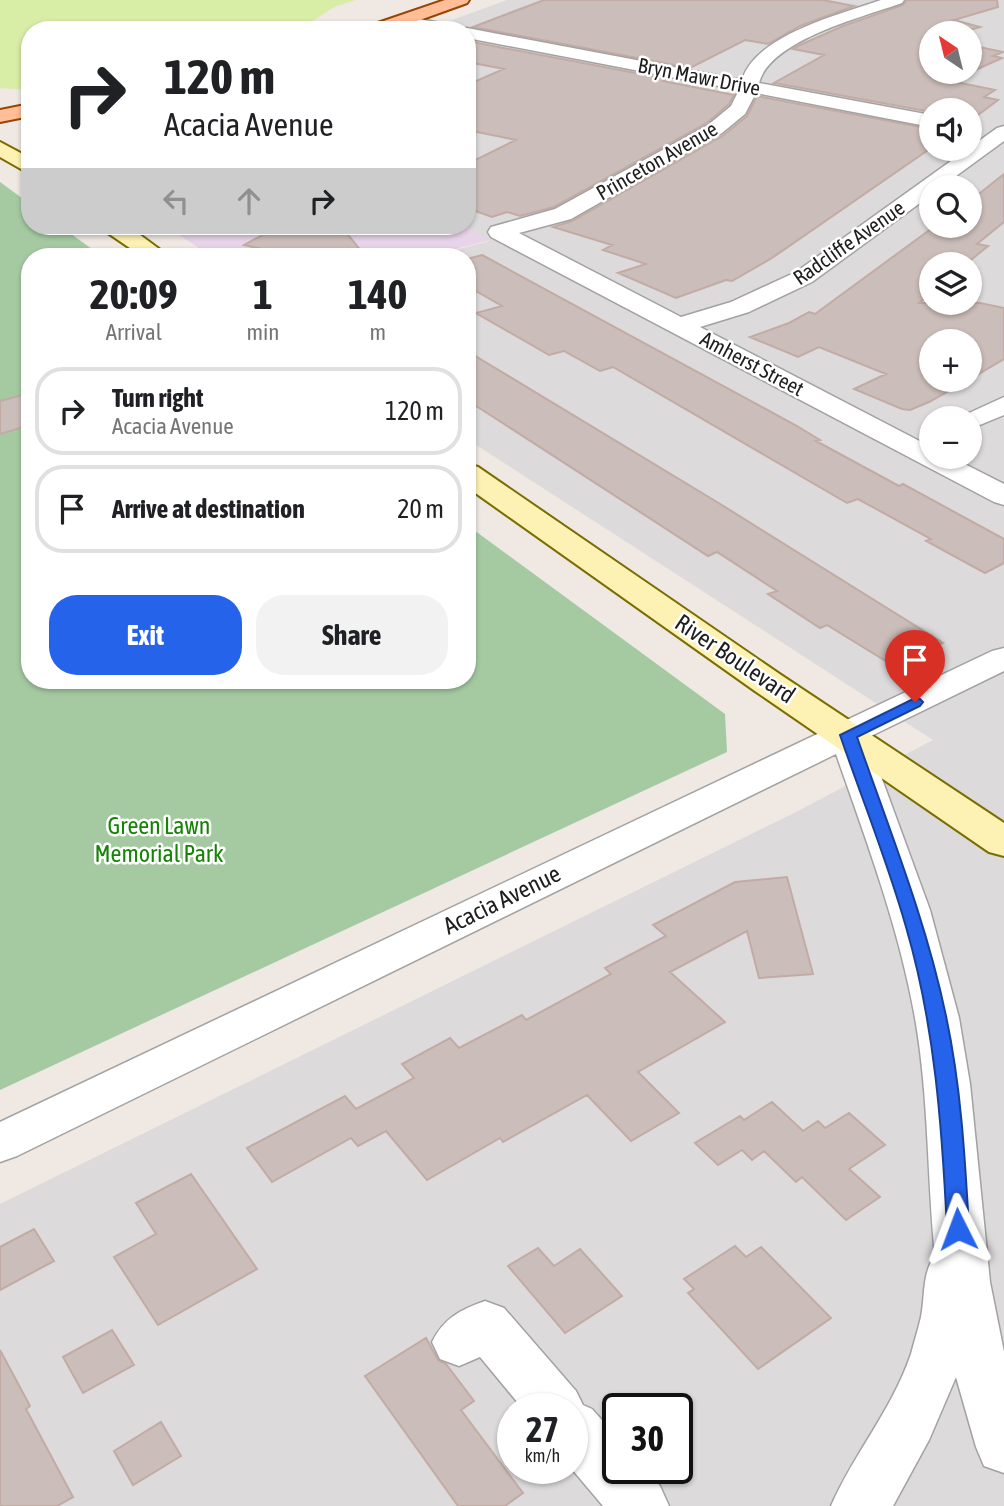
<!DOCTYPE html>
<html lang="en">
<head>
<meta charset="utf-8">
<style>
  :root { --surface:#fff; --page:#f2f2f2; --text:#202124; --muted:#757577; --line:#e0e0e0; --accent:#2563eb }
  body { margin:0; font-family:"Asap Condensed",sans-serif; background:var(--page); color:var(--text); height:100vh; display:flex; flex-direction:column; font-size:26px; white-space:nowrap }
  * { box-sizing:border-box; margin:0 }
  p { font-size:23px; color:var(--muted) }
  .icon { flex:none; width:38px; height:38px; fill:none; stroke:currentColor; stroke-width:2; stroke-linecap:round; stroke-linejoin:round }
  .map { position:relative; flex:1; overflow:hidden }
  .sheet { position:absolute; left:21px; top:248px; width:455px; height:441px; display:flex; flex-direction:column; background:var(--surface); border-radius:28px; box-shadow:0 2px 5px #0004 }
  .sheet>* { flex:none }
  .top-card { position:absolute; left:21px; top:21px; width:455px; height:214px; border-radius:28px; box-shadow:0 2px 5px #0004; background:#fff; color:var(--text); overflow:hidden }
  .needle { width:46px; rotate:325deg }
  .fabs { position:absolute; left:919px; top:21px; display:grid; gap:14px }
  .fabs a { display:grid; place-items:center; width:63px; height:63px; border-radius:50%; background:var(--surface); box-shadow:0 2px 5px #0004; font-size:35px }
  .speed { position:absolute; left:497px; top:1393px; display:flex; gap:14px; font-size:35px; font-weight:700; text-align:center }
  .speed>* { display:grid; place-content:center; width:91px; height:91px; border-radius:50%; background:var(--surface); box-shadow:0 2px 5px #0004; line-height:1 }
  .speed small { font-size:18px; font-weight:400 }
  .speed .limit { border:4px solid #111; border-radius:10px; background:#fff; color:#111 }
  .pin { position:absolute; display:grid; place-items:center; width:60px; height:60px; color:#fff; margin:-72px -30px; border-radius:50% 50% 50% 0; rotate:-45deg; box-shadow:0 0 7px #0007 }
  .pin .icon { rotate:45deg }
  .me { position:absolute; width:77px; margin:-38px; rotate:357deg; stroke-linejoin:round; filter:drop-shadow(0 0 5px #0008) }
  .turn { display:flex; align-items:center; gap:24px; height:147px; padding:0 28px; font-size:32px }
  .turn .icon { width:91px; height:91px; stroke-width:2.5 }
  .turn b { display:block; font-size:49px; line-height:60px }
  .lanes { display:flex; align-items:center; height:66px; padding:0 28px; background:#0003; justify-content:center; gap:35px; direction:ltr }
  .lanes .off { opacity:.35 }
  .eta { display:flex; justify-content:space-evenly; align-items:center; height:119px; text-align:center }
  .eta b { font-size:42px; font-weight:700; line-height:49px }
  .button { display:flex; gap:14px; margin-top:auto; padding:14px 28px }
  .button a { flex:1; height:80px; border-radius:28px; background:var(--accent); color:#fff; font-size:28px; font-weight:700; line-height:80px; text-align:center }
  .button a+a { background:var(--page); color:var(--text) }
  ul { padding:0; list-style:none }
  li { display:flex; align-items:center; gap:21px; height:88px; margin:0 14px 10px; padding:0 14px; border:4px solid var(--line); border-radius:28px }
  li div { flex:1 }
  li b { display:block; font-size:26px }
  li em { font-style:normal }
  .map>svg:first-child { display:block }
  .residential { fill:#dcdadb; fill-rule:evenodd }
  .industrial { fill:#e8d4e9 }
  .grass { fill:#d8eda5 }
  .cemetery { fill:#a5caa2 }
  .building { fill:#cbbdb9; stroke:#c2aba4; stroke-width:2 }
  .lines { fill:none; stroke-linecap:round; stroke-linejoin:round }
  .minor-casing { stroke:#a2a2a2; stroke-width:3 }
  .secondary-casing { stroke:#796c00; stroke-width:4 }
  .primary-casing { stroke:#974500; stroke-width:4 }
  .minor { fill:#fff; fill-rule:evenodd }
  .secondary { fill:#fdf1b3; fill-rule:evenodd }
  .primary { fill:#ffbd98; fill-rule:evenodd }
  .route { fill:#2563eb; stroke:#184099; stroke-width:2 }
  .labels { text-anchor:middle; stroke-width:5; stroke-linejoin:round; paint-order:stroke }
  .far-street-label { font-size:21px; fill:#1e1e1e; stroke:#fff }
  .street-label { font-size:24px; fill:#1e1e1e; stroke:#fff }
  .park-label { font-size:24px; fill:#158304; stroke:#fff }
</style>
</head>
<body>
<div class="map">
<svg width="1004" height="1506" viewBox="0 0 1004 1506">
  <rect width="100%" height="100%" fill="#efe8e3"/>
  <path class="residential" d="M507 0H1004V1506H0V1204L796 812 933 740 467 439V257H429L490 241 463 226H467V30H425ZM931 33H970V72H931ZM931 110H970V149H931ZM931 187H970V226H931ZM931 264H970V303H931ZM931 341H970V380H931ZM931 418H970V457H931ZM513 1409H572V1468H513ZM618 1409H677V1468H618Z"/>
  <path class="industrial" d="M166 226H464L491 240 424 257H212Z"/>
  <path class="grass" d="M0 0H355L334 7 299 30H30V90L0 88Z"/>
  <path class="cemetery" d="M0 182 30 204V226H60L103 257H30V681H467V525L725 714 727 752 0 1090Z"/>
  <path class="building" d="M544 0H823L854 6 800 26 768 44 745 40 690 68 473 27Z
    M907 0H997L998 7 954 20 980 27 960 33H931V72H970V45L1003 52 993 56 1002 58 951 81 995 90 984 97 998 100 970 121V110L931 112 774 83 824 55 793 49 800 45 843 26 903 5Z
    M467 41 667 79 663 81 734 95 729 104 707 123 554 207 520 216 507 212 492 217 467 208V164L516 140 467 130V85L504 69 467 62Z
    M757 96 931 129V148L772 258 732 281 726 280 676 298 618 273 646 264 603 250 612 245 553 227 572 221 724 135 747 116Z
    M1004 174V222L977 244 988 246 966 264H931V293L919 303H980L1004 308V359L970 379V341H931V380H968L929 402 910 410 902 409 854 389 886 374 819 347 798 357 750 337 789 323 809 312 815 314 935 226H970V201Z
    M279 226H341L366 257H297L244 245Z
    M482 255 797 426 820 440 816 441 899 486 903 484 1004 539V563L985 573 926 541 931 539 858 499 847 503 613 367 600 371 564 351 549 355 476 313 502 306 467 286V259Z
    M467 351 717 502 943 643 894 666 827 625 820 628 768 594 777 591 717 552 708 556 467 400Z
    M30 393V425L0 434V401Z
    M787 877 813 974 759 978 747 931 670 972 725 1022 638 1072 679 1113 631 1141 587 1095 503 1142 500 1138 427 1180 386 1131 358 1146 351 1138 272 1182 247 1148 345 1096 356 1109 414 1078 402 1064 450 1038 459 1048 522 1015 526 1020 611 974 605 968 666 936 653 925 735 882Z
    M772 1102 803 1131 818 1121 825 1128 849 1113 885 1145 849 1169 880 1197 846 1220 802 1177 796 1182 764 1151 752 1160 742 1150 718 1165 695 1143 740 1116 744 1120Z
    M191 1174 257 1269 158 1325 114 1257 156 1234 136 1203Z
    M34 1229 54 1261 0 1290V1247Z
    M735 1246 746 1257 761 1247 831 1318 758 1369 688 1293 694 1289 684 1279Z
    M538 1248 554 1266 580 1249 622 1296 565 1333 508 1266Z
    M112 1330 134 1365 83 1393 63 1357Z
    M426 1338 438 1360 446 1364 474 1401 461 1410 523 1493 505 1506H458L365 1376Z
    M0 1350 30 1406 26 1409 73 1497 57 1506H0Z
    M161 1422 181 1456 133 1485 114 1451Z"/>
  <g class="lines">
    <g class="minor-casing">
      <path id="minor" d="M881 0H904L902 3C863 17 770 40 759 83L931 115V127L756 93 745 114 722 133 571 219 519 233 681 317 731 302 796 272 997 128 1004 126V141L941 187H931V195L812 282 749 312 700 327 931 447V457H951L1004 484V505L994 502 491 237 488 232 491 227 555 209 708 125 731 106 739 90 467 38V30L461 29 467 28 742 80C755 35 841 14 881 0Z
        M403 16 451 25 459 30H423L397 24 395 21Z
        M1004 397V415L970 429V418H958Z
        M1004 648V671L867 738 930 910 959 1018 970 1084 990 1282 1004 1352V1473L984 1466 976 1447 956 1377 929 1440 893 1506H831C854 1453 891 1412 911 1354 914 1342 918 1330 921 1317 925 1297 922 1272 935 1256 927 1177 929 1097 915 1018 899 927 866 840 836 754L17 1156 0 1162V1122L992 651Z
        M485 1301 504 1308 576 1391 583 1405 592 1409 618 1438V1468H645L660 1486 669 1506H603L571 1468 572 1409H523L480 1357 459 1366 440 1359 432 1342C444 1318 460 1310 485 1301Z"/>
    </g>
    <g class="secondary-casing">
      <path id="secondary" d="M0 142 30 158V174L0 157Z
        M102 226H128L170 257H143L105 231Z
        M467 464 478 467 781 675 1004 823V856L989 852 755 691 467 487Z"/>
    </g>
    <g class="primary-casing">
      <path id="primary" d="M445 0H469L467 3 392 30H367L369 26Z
        M30 104V116L0 122V110Z"/>
    </g>
    <use href="#minor" class="minor"/>
    <use href="#secondary" class="secondary"/>
    <use href="#primary" class="primary"/>
  </g>
  <path class="route" d="M915 698 920 699 923 702 920 706 857 737C889 829 926 920 946 1016 961 1086 965 1158 969 1229L966 1235 958 1238 950 1235 947 1229C942 1127 935 1026 906 927 888 863 862 799 840 735Z"/>
  <g class="labels">
    <g class="far-street-label">
      <text transform="translate(699 77) rotate(11)" y="7">Bryn Mawr Drive</text>
      <text transform="translate(657 161) rotate(-30)" y="7">Princeton Avenue</text>
      <text transform="translate(849 243) rotate(-35)" y="7">Radcliffe Avenue</text>
      <text transform="translate(752 364) rotate(28)" y="7">Amherst Street</text>
    </g>
    <g class="street-label">
      <text transform="translate(735 659) rotate(34)" y="8">River Boulevard</text>
      <text transform="translate(502 900) rotate(-26)" y="8">Acacia Avenue</text>
    </g>
    <g class="park-label">
      <text x="159" y="834">Green Lawn<tspan x="159" dy="28">Memorial Park</tspan></text>
    </g>
  </g>
</svg>
<div class="fabs">
<a><svg class="needle" viewBox="-14 -14 28 28"><path d="M0-13l5 13h-10z" fill="#e53935"/><path d="M0 13l5-13h-10z" fill="#757577"/></svg></a>
<a><svg class="icon" aria-label="sound" viewBox="0 0 24 24"><path d="M4 9h4l5-4v14l-5-4H4zM17 9q2 3 0 6"/></svg></a>
<a><svg class="icon" aria-label="search" viewBox="0 0 24 24"><circle cx="10" cy="10" r="6"/><path d="M15 15l6 6"/></svg></a>
<a><svg class="icon" aria-label="layers" viewBox="0 0 24 24"><path d="M12 4l9 5-9 5-9-5zM3 14l9 5 9-5"/></svg></a>
<a>+</a>
<a>−</a>
</div>
<div class="speed"><div>27<small>km/h</small></div><div class="limit">30</div></div>
<div class="pin" style="left:915px;top:702px;background:#d93025"><svg class="icon" aria-label="arrive" viewBox="0 0 24 24"><path d="M6 21V4h12l-3 4 3 4H6"/></svg></div>
<svg class="me" style="left:958px;top:1229px" viewBox="-20 -20 40 40"><path d="M0-17L14 15 0 8-14 15z" fill="#2563eb" stroke="#fff" stroke-width="4"/></svg>
<div class="top-card">
<div class="turn"><svg class="icon" aria-label="right" viewBox="0 0 24 24"><path d="M7 20v-9h11M14 6l5 5-5 5"/></svg><div><b>120 m</b>Acacia Avenue</div></div>
<div class="lanes"><svg class="icon off" aria-label="left" viewBox="0 0 24 24"><path d="M17 20v-9H6M10 6l-5 5 5 5"/></svg><svg class="icon off" aria-label="ahead" viewBox="0 0 24 24"><path d="M12 20V5M6 11l6-6 6 6"/></svg><svg class="icon" aria-label="right" viewBox="0 0 24 24"><path d="M7 20v-9h11M14 6l5 5-5 5"/></svg></div>
</div>
<section class="sheet">
<div class="eta">
<div><b>20:09</b><p>Arrival</p></div>
<div><b>1</b><p>min</p></div>
<div><b>140</b><p>m</p></div>
</div>
<ul>
<li><svg class="icon" aria-label="right" viewBox="0 0 24 24"><path d="M7 20v-9h11M14 6l5 5-5 5"/></svg><div><b>Turn right</b><p>Acacia Avenue</p></div><em>120 m</em></li>
<li><svg class="icon" aria-label="arrive" viewBox="0 0 24 24"><path d="M6 21V4h12l-3 4 3 4H6"/></svg><div><b>Arrive at destination</b></div><em>20 m</em></li>
</ul>
<div class="button"><a>Exit</a><a>Share</a></div>
</section>
</div>
</body>
</html>
